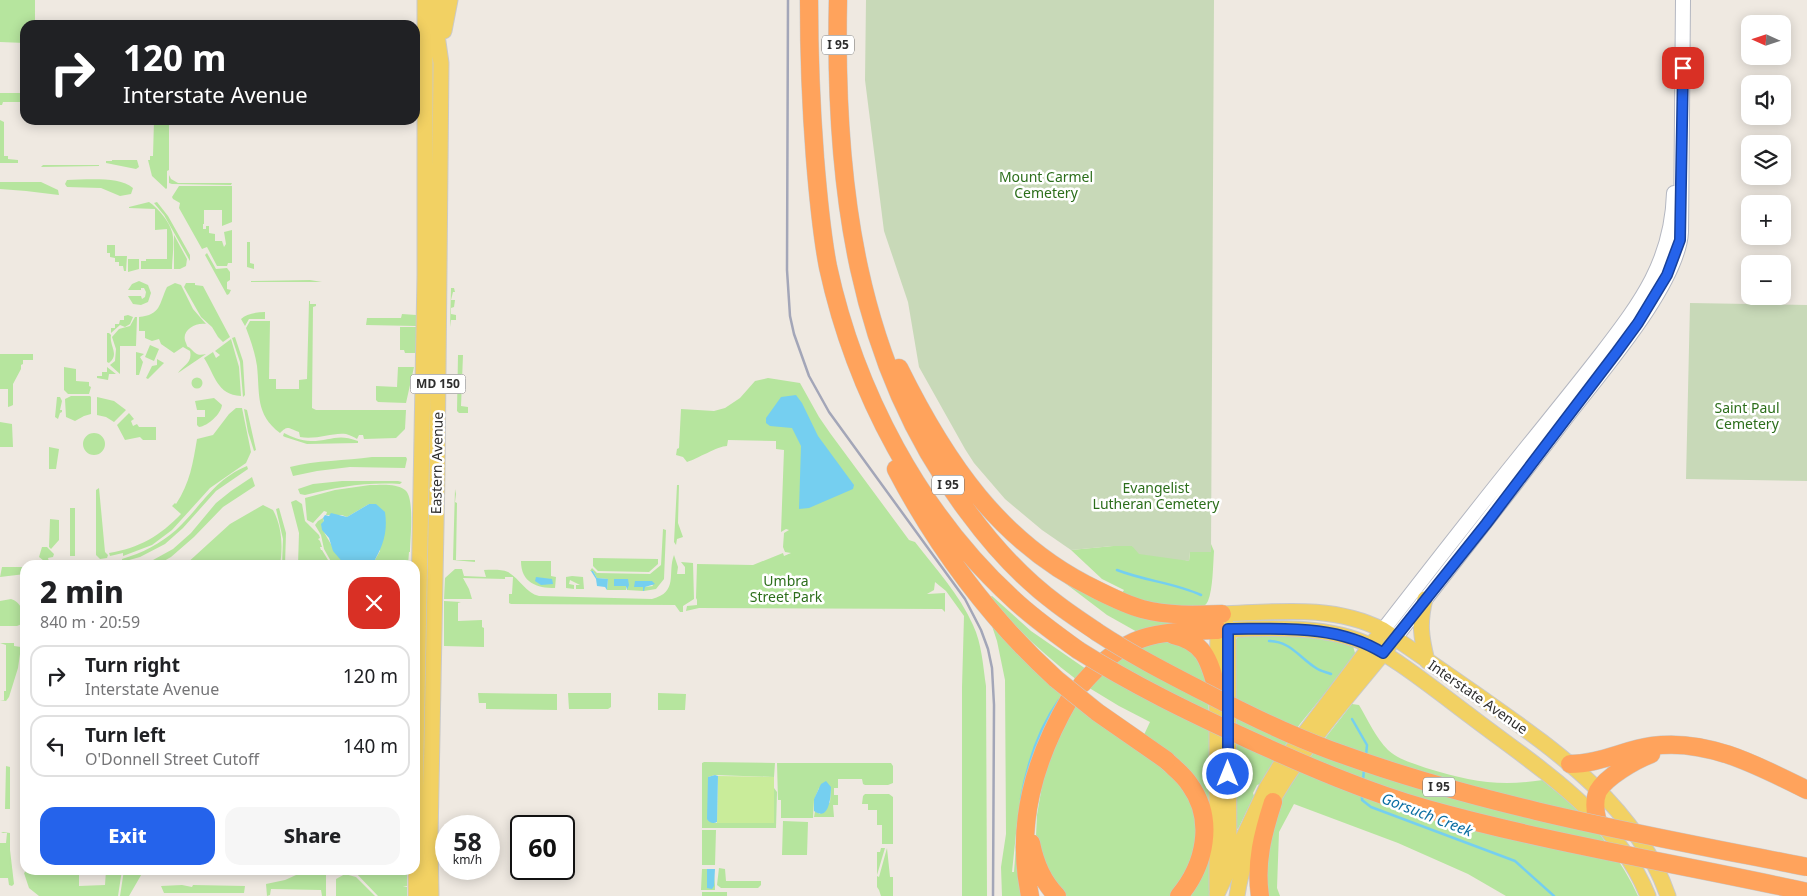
<!DOCTYPE html>
<html lang="en">
<head>
<meta charset="utf-8">
<style>
  :root { --surface:#fff; --page:#f6f6f6; --text:#202124; --muted:#757577; --line:#e0e0e0; --accent:#2563eb }
  body { margin:0; font-family:"Noto Sans",sans-serif; background:var(--page); color:var(--text); height:100vh; display:flex; flex-direction:column; font-size:19px; white-space:nowrap }
  * { box-sizing:border-box; margin:0 }
  p { font-size:16px; color:var(--muted) }
  .icon { flex:none; width:28px; height:28px; fill:none; stroke:currentColor; stroke-width:2; stroke-linecap:round; stroke-linejoin:round }
  .map { position:relative; flex:1; overflow:hidden }
  .details { position:absolute; left:20px; top:560px; width:400px; height:315px; display:flex; flex-direction:column; background:var(--surface); border-radius:15px; box-shadow:0 2px 12px #0003 }
  .details>* { flex:none }
  .guide { position:absolute; left:20px; top:20px; width:400px; height:105px; border-radius:15px; box-shadow:0 2px 12px #0003; background:#202124; color:#fff; overflow:hidden }
  .needle { width:32px; rotate:273deg }
  .controls { position:absolute; left:1741px; top:15px; display:grid; gap:10px }
  .controls a { display:grid; place-items:center; width:50px; height:50px; border-radius:10px; background:var(--surface); box-shadow:0 2px 12px #0003; font-size:25px }
  .speed { position:absolute; left:435px; top:815px; display:flex; gap:10px; font-size:25px; font-weight:700; text-align:center }
  .speed>* { display:grid; place-content:center; width:65px; height:65px; border-radius:50%; background:var(--surface); box-shadow:0 2px 12px #0003; line-height:1 }
  .speed small { font-size:12px; font-weight:400 }
  .speed .limit { border:2px solid #111; border-radius:8px; background:#fff; color:#111 }
  .pin { position:absolute; display:grid; place-items:center; width:42px; height:42px; color:#fff; margin:-21px; border-radius:10px; box-shadow:0 2px 8px #0006 }
  .me { position:absolute; width:55px; margin:-28px; rotate:0deg; stroke-linejoin:round; filter:drop-shadow(0 0 4px #0008) }
  .turn { display:flex; align-items:center; gap:18px; height:105px; padding:0 20px; font-size:22px }
  .turn .icon { width:65px; height:65px; stroke-width:2.5 }
  .turn b { display:block; font-size:35px; line-height:42px }
  .round { display:grid; place-items:center; flex:none; width:52px; height:52px; border-radius:15px; background:var(--page) }
  .headline { display:flex; align-items:center; justify-content:space-between; height:85px; padding:0 20px }
  h1 { font-size:30px; font-weight:800; line-height:38px }
  .button { display:flex; gap:10px; margin-top:auto; padding:10px 20px }
  .button a { flex:1; height:58px; border-radius:15px; background:var(--accent); color:#fff; font-size:20px; font-weight:800; line-height:58px; text-align:center }
  .button a+a { background:var(--page); color:var(--text) }
  ul { padding:0; list-style:none }
  li { display:flex; align-items:center; gap:15px; height:62px; margin:0 10px 8px; padding:0 10px; border:2px solid var(--line); border-radius:15px }
  li div { flex:1 }
  li b { display:block; font-size:19px }
  li em { font-style:normal }
  .map>svg:first-child { display:block }
  .green { fill:#b6e59e }
  .cemetery { fill:#c8d9b8 }
  .pitch { fill:#c9ec9a }
  .water { fill:#75cff0 }
  .lines { fill:none; stroke-linecap:round; stroke-linejoin:round }
  .stream { stroke:#75cff0; stroke-width:2.5 }
  .secondary-casing { stroke:#b4b7c1; stroke-width:16 }
  .primary-casing { stroke:#c9c9c9; stroke-width:17 }
  .motorway-casing { stroke:#c9c9c9; stroke-width:19 }
  .secondary { stroke:#fff; stroke-width:14 }
  .primary { stroke:#f2d163; stroke-width:15 }
  .motorway { stroke:#ffa35c; stroke-width:18 }
  .rail { stroke:#a3a6b8; stroke-width:2.5 }
  .motorway-bridge-casing { stroke:#c9c9c9; stroke-width:19; stroke-linecap:butt }
  .motorway-bridge { stroke:#ffa35c; stroke-width:18 }
  .route-casing { stroke:#184099; stroke-width:12 }
  .route { stroke:#2563eb; stroke-width:9 }
  .labels { text-anchor:middle; stroke-width:5; stroke-linejoin:round; paint-order:stroke }
  .shield { fill:#fff; stroke:#6d6d6d; stroke-width:1 }
  .shield-label { font-size:12px; font-weight:bold; fill:#2e2e2e }
  .park-label { font-size:14px; fill:#2c6e1b; stroke:#fff }
  .street-label { font-size:14px; fill:#2e2e2e; stroke:#fff }
  .water-label { font-size:15px; font-style:italic; fill:#0d6fa3; stroke:#fff }
</style>
</head>
<body>
<div class="map">
<svg width="1807" height="896" viewBox="0 0 1807 896">
  <rect width="100%" height="100%" fill="#efe9e1"/>
  <path class="green" d="M0 0H35V25H25V43L0 42Z
    M23 86H25V102H3L2 105H0V93H21Z
    M0 120 4 122V156H8V159L18 160V163H0Z
    M154 120H169V170L167 171V188L166 189 152 176 148 160H150V156H153Z
    M112 160H137L139 167 136 169 106 163V161H112Z
    M43 165H99V166L41 167Z
    M169 175 171 179 178 183H232L231 185 172 184 169 183Z
    M67 180C85 180 119 176 133 188L131 194 120 196 101 188 67 187 65 184Z
    M0 182H41L58 190 59 195 26 191 0 189Z
    M179 186H232V222L222 226V210H204V224H203V229H206V226H209V233L215 234V241H222L224 247 226 244 224 232 232 230V263H228L227 266H217L207 247 202 249 179 208 180 203 173 199 172 197Z
    M149 202C158 208 169 221 172 232 175 242 172 258 172 269H141V261H146V259H167V229L155 230V209L129 208V207Z
    M157 202 168 216 190 255V261L164 215 154 203Z
    M174 235 187 259 186 266 180 269H174Z
    M247 242H250V263L254 264V269L247 267Z
    M107 245H115V256H127L126 271H124L123 266H119V262H115V258L110 257V253H107Z
    M207 253 216 269 227 268 230 272V280L227 282V289L231 290 229 294 227 295 205 255Z
    M128 259H139V269L128 272Z
    M310 280 322 282H251V281Z
    M139 281 148 285 151 293 148 302 141 305 133 304 128 296H141L142 299 145 297 146 292 144 288H141V290H128L132 284Z
    M175 283 181 285 193 309 206 324C195 322 180 331 186 343 188 349 187 345 191 349 196 354 198 356 206 354L178 373C182 366 193 363 190 351L183 347 174 353 161 344 159 339 152 341 145 338V331H139V317C161 315 159 304 167 287Z
    M186 283H195V285L203 286 230 337 223 342 218 337 212 327 201 317 184 287Z
    M451 288H454L455 292H453L451 300H455L454 307 451 308V314L456 315V320H451L450 327Z
    M309 301H310V304H316V306L313 307 312 408 316 410H406L405 429 396 438 364 439 363 435H359L357 439C354 437 350 435 346 434 333 432 317 440 300 437L299 432C288 428 288 425 280 433 255 414 260 394 257 366 255 353 251 341 246 328L250 321H270L269 379H276V389H299V380L307 379Z
    M265 312V319H249L245 326 241 319C246 314 256 312 265 312Z
    M402 314 416 315V326L366 325 367 318H401Z
    M128 315 133 317 130 324 125 327 120 325 111 333V328H115V324H119L120 320H124V316Z
    M135 317H137L136 346H120V374L110 365 115 361 116 349 112 337 119 329 130 326Z
    M400 327H416V353H405L404 350H400Z
    M107 333H109L111 335C109 346 120 354 109 363L107 362Z
    M235 337 243 361 245 395 243 397 240 362 232 338Z
    M231 339 239 367 241 396C217 395 215 375 204 358L213 352 216 358 220 355 215 351Z
    M150 345 159 349 154 361 145 357Z
    M136 352 144 354 140 357 143 362 139 375H136Z
    M0 354H33V360H23V364L21 365V369L13 384V405L11 406 8 407V389H0Z
    M458 355H463L461 406 468 407V413H459L457 411Z
    M157 359 164 363 148 379 146 378 152 366 157 365Z
    M64 367 76 369V381L89 382V386L91 387 89 394H68L64 390Z
    M107 367 116 374H109L108 380 97 378V376H102V372H107Z
    M398 367H414L406 403 378 402 376 400V386L397 387Z
    M191.5 383a5.5 5.5 0 1 1 11 0a5.5 5.5 0 1 1-11 0Z
    M768 378 800 383 819 417 830 433 909 540 915 542C935 568 960 595 973 625 982 644 983 666 986 686L987 896H962V687L964 616 946 591 935 582 934 590 927 594 945 593V612L942 609 699 608 686 611 687 606 697 605V600L696 598 697 564 753 565 783 553 784 556 791 553 785 552 783 547 784 533 789 530 786 529 781 532 784 450 776 449V441L728 440 727 446C718 446 697 459 687 462L683 457 676 455 677 449 679 448 681 409 714 411 725 408 740 398 755 381Z
    M90 396 91 397V414L84 416 75 421 66 417 65 399 71 396Z
    M57 397H60L62 401 60 410H62V412L60 413 58 419 55 417Z
    M97 397 114 401 126 410 114 422 106 417 97 415Z
    M214 398 222 405C221 414 208 426 199 427L197 425V417H205V410H197L195 401Z
    M236 408H242L250 447 251 452 246 463 210 488 172 530 152 545 123 556V553L110 556 109 553C139 548 160 536 181 514L172 506 175 503 176 504C190 483 193 463 197 439L213 435 229 414Z
    M244 409 247 410 256 450 254 451 248 432Z
    M129 413 134 419 131 421 133 426 137 424 139 427H156V440H143L140 437 125 440 117 425Z
    M0 422 12 424 13 447H0Z
    M83 444a11 11 0 1 1 22 0a11 11 0 1 1-22 0Z
    M284 433C292 437 301 441 311 441 331 441 337 433 358 441V443L307 444 285 437 283 436Z
    M49 447 59 449 56 469H49Z
    M372 457H406L407 459 405 468 350 467 317 471 293 476 290 467C317 460 345 461 372 457Z
    M247 466 248 469 216 491 183 528 165 544 140 557 122 562V559C142 553 160 544 176 530 201 507 213 480 247 466Z
    M252 477 255 486 223 507 194 537 171 557 157 565H144L173 549 191 533 216 503 231 491Z
    M342 481H398L402 482 400 484C364 482 339 487 305 495L300 494 298 489 313 484Z
    M370 485C381 485 396 483 405 490 415 497 410 539 410 552H409L408 565H372L380 551 376 504H369L347 517 342 515H326L327 512 324 511 313 523 307 520 305 498 335 490Z
    M677 485H679L678 523 683 537 677 539 676 545 674 542Z
    M99 488 105 552 108 555 107 558 100 559 96 555V490Z
    M455 489 456 494 455 502 457 503 456 560H475V562L453 560Z
    M296 500 302 504 305 521 319 535 320 538 318 539 320 541 322 547H320L321 550H322L331 565H298L299 533 291 502Z
    M263 505 273 510C282 527 283 546 280 565H185L230 524Z
    M70 508H75V556H70Z
    M279 508 286 533 285 565H282L283 539 276 509Z
    M323 518C325 523 323 530 325 534 331 545 338 555 345 565H333L324 549 321 535 315 525 318 521Z
    M50 519 59 520V540L51 549 49 547Z
    M663 529 666 530 664 579 656 589 644 591V587L653 586 650 581H635L643 587V591L627 590V587L615 579 614 586H626V590H607L608 579 597 578 593 571H590L592 568 597 573 650 574 661 565Z
    M1211 544 1214 551C1213 565 1213 589 1208 601 1197 624 1139 599 1122 593L1124 590 1102 579 1071 550 1113 546H1132L1189 561 1190 552H1211Z
    M42 547H47L54 554 53 557 48 558 49 562 48 564 39 557Z
    M674 555 678 567 677 574H685V567L681 562 693 563 694 599 683 606V612H680L675 605 511 604 509 603V594H512L513 577H505V579L463 578 469 589 472 599H444L445 578 455 569H462L464 576 486 577 484 570C491 570 501 569 508 572 520 579 526 593 539 596L652 599C679 592 667 573 674 555Z
    M593 558 658 559V564L649 572 598 571 593 566Z
    M521 561H551V576L556 577 555 588C537 588 521 583 521 561Z
    M2 567H25V574L0 577Z
    M1053 574 1208 622 1139 633 1107 615Z
    M572 576 583 577 584 589H576V585H580L570 580 569 584 574 585V589L566 588V577Z
    M992 596 1031 631 1086 669 1077 680C1045 656 1016 629 990 597Z
    M11 599C23 603 23 613 22 624L17 626H0V601Z
    M444 601 461 602 458 603V621L482 620V627L484 628V647L444 646Z
    M992 626 1010 646 1067 695 1017 824 1012 872H1014L1017 832 1025 896H1002L1001 867 1006 834 1005 680 997 641Z
    M1302 635 1326 638 1353 646 1355 653V656L1300 724 1271 766 1260 784 1257 785 1253 793 1254 796 1238 829 1236 828V793C1239 788 1240 782 1236 777L1234 641 1239 636Z
    M1161 638 1197 651 1208 683 1212 875 1209 896H1186L1209 818 1142 739 1150 722 1119 706 1086 686 1103 668Z
    M0 643H14V646L21 647 18 668 9 697 6 701 0 700H4V691H6V645Z
    M478 693 557 694V710L486 709V703H479Z
    M568 693H611V707L608 709H569Z
    M658 693 686 694 685 710H658Z
    M1075 702 1178 779 1195 811 1197 853 1173 896H1064L1051 882 1036 836 1037 815 1045 768Z
    M1352 704 1359 705C1368 720 1376 738 1388 750 1399 760 1413 763 1426 768 1469 781 1498 787 1543 780 1547 786 1566 797 1573 804 1599 831 1622 861 1638 896H1506L1468 874 1398 843 1294 804 1279 832 1277 888 1280 896H1263L1274 812 1297 774Z
    M704 762 775 763 774 777 715 775 708 777 714 823H774V788L777 792 776 828H702V763Z
    M777 763H891L893 766V783L888 785H865L863 784 862 779H838V788H834V795H838V805H833L834 817H814L815 811 820 814 830 802 831 787 819 788 814 800 813 818H781V800H778Z
    M6 766 10 767V809H5Z
    M865 794H889L893 797V844H882V825H877V810H868V804H862L863 796Z
    M783 821 808 822 807 855H782Z
    M702 830H716L715 865H702Z
    M3 832 10 833V850L14 884 12 886 9 885 8 878H0V843H6L7 833H1Z
    M881 848H885L877 875V852H880Z
    M887 848 890 877H893V896H881L879 890 877 887V876L879 877Z
    M719 868 725 869 726 881H761V885L758 888H721L717 885Z
    M702 869H707V886H714L715 875V890H701Z
    M27 870H79V886L105 885 106 870H122L118 896H39L29 888 24 873Z
    M124 870H144L129 896H120Z
    M307 870H326V896H322L321 890 271 889 270 895 267 896 266 884 285 880Z
    M353 870H407V886L403 887H407V896H378Z
    M345 874 356 877 375 896H336V879Z
    M182 885 192 887 193 885 245 886 244 893H164L161 886Z
    M702 892H727V896H702Z"/>
  <path class="cemetery" d="M866 0H1214L1211 552H1190L1189 561 1139 554 1132 546H1113L1071 550 1042 530 1005 499 974 463 965 449 919 367 908 302 884 231 865 80Z
    M1690 303 1807 305V481L1686 479Z"/>
  <path class="pitch" d="M718 776 774 777V823H717Z"/>
  <path class="water" d="M796 395 802 403 818 436 854 485 853 489 809 508 799 509 801 446 792 428 770 426 766 423V418L781 397Z
    M369 504H376L385 512C388 532 383 547 372 565H345L333 551 329 538 322 530 321 524 324 521 323 518 325 515 329 516 331 513 347 517Z
    M591 571H593L597 578 608 579 607 590 605 587 597 586 596 579Z
    M536 577 552 579 553 584 541 585 535 581Z
    M614 579H628L629 585 627 590 626 586H614Z
    M635 581H652L655 584 645 587 644 591H643V587H634Z
    M715 775 718 776 717 822C714 824 709 823 707 819L708 777Z
    M826 781 831 787C831 797 829 822 814 811V799L821 784Z
    M707 869H715L714 886 712 889 707 888Z"/>
  <g class="lines">
    <path class="stream" d="M1117 570C1145 581 1175 583 1201 595
      M1269 641C1290 641 1300 658 1316 668 1320 671 1326 672 1331 674
      M1099 655 1108 648
      M1352 719 1367 745 1366 756
      M1363 781 1364 769
      M1362 794V800L1371 807 1515 861 1554 896
      M1021 799C1027 765 1039 728 1059 700"/>
    <g class="secondary-casing">
      <path id="secondary" d="M1383 630C1428 572 1473 514 1519 457 1547 422 1575 388 1602 353 1641 302 1672 261 1674 193
        M1395 638C1453 564 1512 489 1569 414 1602 371 1678 284 1681 232L1683 0"/>
    </g>
    <g class="primary-casing">
      <path id="primary" d="M444 31 450 0
        M1425 599C1419 623 1421 637 1427 661
        M1222 614C1276 612 1333 604 1383 630 1416 652 1448 675 1480 697 1555 750 1636 805 1668 896
        M1224 620 1228 629 1229 864
        M1218 630C1265 628 1329 624 1371 646 1381 651 1391 658 1400 664 1425 681 1449 700 1473 718 1540 769 1615 815 1648 896
        M1217 890V689L1218 630
        M1217 894 1266 789 1280 766 1376 639
        M416 896V755L425 276V0
        M431 896 430 839 437 475 441 63 437 35V0
        M1237 896C1250 802 1332 717 1389 646"/>
    </g>
    <g class="motorway-casing">
      <path id="motorway" d="M809 0C809 53 811 106 815 158 818 195 821 231 828 267 855 391 919 513 1013 599 1033 618 1056 634 1078 650
        M838 0C834 181 855 364 968 512 993 546 1023 579 1057 604 1070 614 1084 623 1097 632
        M899 368C945 461 1000 544 1097 590 1111 597 1127 605 1142 609 1168 616 1195 615 1222 614
        M896 469C936 546 991 620 1056 679
        M1173 635C1205 642 1209 661 1217 689
        M1082 684C1128 632 1153 632 1218 630
        M1166 760C1174 768 1184 775 1190 785 1215 820 1205 865 1179 896
        M1570 764C1599 764 1624 750 1652 746 1707 738 1759 766 1807 790
        M1597 819C1595 810 1594 800 1598 791 1606 777 1635 760 1651 754
        M1031 843C1035 863 1042 881 1057 896
        M1030 896C1015 825 1034 760 1070 698
        M1260 896C1255 863 1263 833 1273 802"/>
    </g>
    <use href="#secondary" class="secondary"/>
    <use href="#primary" class="primary"/>
    <use href="#motorway" class="motorway"/>
    <path class="rail" d="M788 0 787 270 790 316 794 334 809 376 829 412 965 599 981 630 988 649 992 668 994 705 993 896"/>
    <g class="motorway-bridge-casing">
      <path id="motorway-bridge" d="M1097 632C1132 655 1169 674 1206 693 1246 714 1287 734 1330 750 1484 807 1646 835 1807 867
        M1078 650C1133 685 1191 713 1250 740 1307 766 1367 792 1427 809 1552 844 1681 864 1807 892
        M1056 679 1097 712 1166 760"/>
    </g>
    <use href="#motorway-bridge" class="motorway-bridge"/>
  </g>
  <g class="lines">
    <g class="route-casing">
      <path id="route" d="M1228 774V629C1280 629 1337 624 1383 653L1486 524 1616 353 1638 323 1667 275 1680 240 1683 68"/>
    </g>
    <use href="#route" class="route"/>
  </g>
  <g class="labels">
    <g class="shield">
      <rect x="822" y="35.5" width="32" height="19" rx="4"/>
      <rect x="410.5" y="374.5" width="55" height="19" rx="4"/>
      <rect x="932" y="475.5" width="32" height="19" rx="4"/>
      <rect x="1423" y="777.5" width="32" height="19" rx="4"/>
    </g>
    <g class="shield-label">
      <text x="838" y="49">I 95</text>
      <text x="438" y="388">MD 150</text>
      <text x="948" y="489">I 95</text>
      <text x="1439" y="791">I 95</text>
    </g>
    <g class="park-label">
      <text x="1046" y="182">Mount Carmel<tspan x="1046" dy="16">Cemetery</tspan></text>
      <text x="1747" y="413">Saint Paul<tspan x="1747" dy="16">Cemetery</tspan></text>
      <text x="1156" y="493">Evangelist<tspan x="1156" dy="16">Lutheran Cemetery</tspan></text>
      <text x="786" y="586">Umbra<tspan x="786" dy="16">Street Park</tspan></text>
    </g>
    <g class="street-label">
      <text transform="translate(437 463) rotate(-89)" y="5">Eastern Avenue</text>
      <text transform="translate(1478 697) rotate(35)" y="5">Interstate Avenue</text>
    </g>
    <g class="water-label">
      <text transform="translate(1427 815) rotate(21)" y="5">Gorsuch Creek</text>
    </g>
  </g>
</svg>
<div class="controls">
<a><svg class="needle" viewBox="-14 -14 28 28"><path d="M0-13l5 13h-10z" fill="#e53935"/><path d="M0 13l5-13h-10z" fill="#757577"/></svg></a>
<a><svg class="icon" aria-label="sound" viewBox="0 0 24 24"><path d="M4 9h4l5-4v14l-5-4H4zM17 9q2 3 0 6"/></svg></a>
<a><svg class="icon" aria-label="layers" viewBox="0 0 24 24"><path d="M12 4l9 5-9 5-9-5zM3 14l9 5 9-5"/></svg></a>
<a>+</a>
<a>−</a>
</div>
<div class="speed"><div>58<small>km/h</small></div><div class="limit">60</div></div>
<div class="pin" style="left:1683px;top:68px;background:#d93025"><svg class="icon" aria-label="arrive" viewBox="0 0 24 24"><path d="M6 21V4h12l-3 4 3 4H6"/></svg></div>
<svg class="me" style="left:1228px;top:774px" viewBox="-20 -20 40 40"><circle r="17" fill="#2563eb" stroke="#fff" stroke-width="3"/><path d="M0-11L8 9 0 5-8 9z" fill="#fff"/></svg>
<div class="guide">
<div class="turn"><svg class="icon" aria-label="right" viewBox="0 0 24 24"><path d="M7 20v-9h11M14 6l5 5-5 5"/></svg><div><b>120 m</b>Interstate Avenue</div></div>
</div>
<section class="details">
<div class="headline"><div><h1>2 min</h1><p>840 m · 20:59</p></div><a class="round" style="background:#d93025;color:#fff"><svg class="icon" aria-label="close" viewBox="0 0 24 24"><path d="M6 6l12 12M18 6L6 18"/></svg></a></div>
<ul>
<li><svg class="icon" aria-label="right" viewBox="0 0 24 24"><path d="M7 20v-9h11M14 6l5 5-5 5"/></svg><div><b>Turn right</b><p>Interstate Avenue</p></div><em>120 m</em></li>
<li><svg class="icon" aria-label="left" viewBox="0 0 24 24"><path d="M17 20v-9H6M10 6l-5 5 5 5"/></svg><div><b>Turn left</b><p>O'Donnell Street Cutoff</p></div><em>140 m</em></li>
</ul>
<div class="button"><a>Exit</a><a>Share</a></div>
</section>
</div>
</body>
</html>
